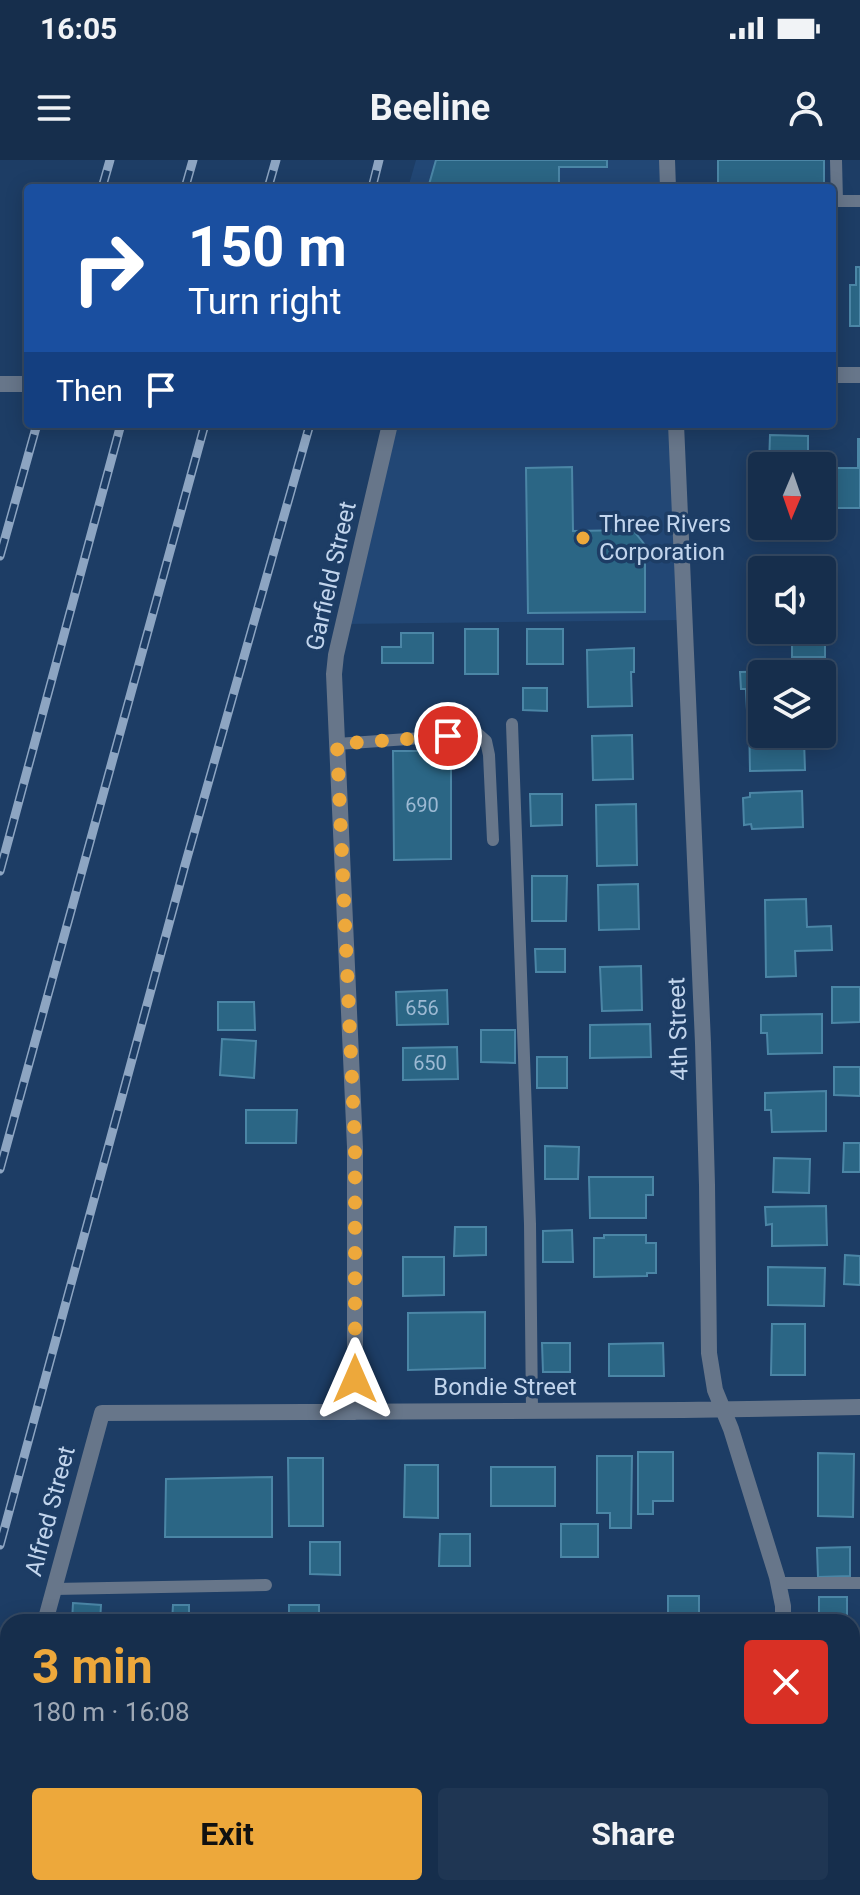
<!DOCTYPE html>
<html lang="en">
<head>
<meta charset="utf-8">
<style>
  :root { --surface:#162e4c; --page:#1f3653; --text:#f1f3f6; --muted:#9ea8b5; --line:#354a64; --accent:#eda83b }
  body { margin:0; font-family:Roboto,sans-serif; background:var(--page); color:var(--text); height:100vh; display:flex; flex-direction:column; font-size:30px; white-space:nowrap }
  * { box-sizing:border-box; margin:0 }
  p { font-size:26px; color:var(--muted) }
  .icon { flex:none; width:44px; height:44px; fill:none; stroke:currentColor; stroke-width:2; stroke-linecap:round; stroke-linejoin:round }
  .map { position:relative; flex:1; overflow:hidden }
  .sheet { position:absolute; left:0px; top:1454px; width:860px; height:282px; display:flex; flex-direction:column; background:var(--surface); border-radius:24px 24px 0 0; box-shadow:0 4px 20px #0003,0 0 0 2px var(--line) }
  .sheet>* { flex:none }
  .banner { position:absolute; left:24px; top:24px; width:812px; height:244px; border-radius:8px; box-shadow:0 4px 20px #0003,0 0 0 2px var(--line); background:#1a4fa0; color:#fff; overflow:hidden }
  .needle { width:52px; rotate:182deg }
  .controls { position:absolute; left:748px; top:292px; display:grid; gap:16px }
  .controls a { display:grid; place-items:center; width:88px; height:88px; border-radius:8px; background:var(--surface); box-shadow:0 4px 20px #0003,0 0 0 2px var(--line); font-size:40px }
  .pin { position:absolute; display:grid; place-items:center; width:68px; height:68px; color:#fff; margin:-34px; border:4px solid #fff; border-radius:50%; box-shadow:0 2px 8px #0007 }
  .me { position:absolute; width:88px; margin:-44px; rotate:0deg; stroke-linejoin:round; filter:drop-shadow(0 0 6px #0008) }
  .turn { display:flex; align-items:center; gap:28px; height:168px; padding:0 32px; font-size:36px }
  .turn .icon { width:104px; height:104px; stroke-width:2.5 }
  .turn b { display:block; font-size:56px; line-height:68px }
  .then { display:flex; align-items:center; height:76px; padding:0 32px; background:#0003; gap:16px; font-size:30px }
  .round { display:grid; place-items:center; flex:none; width:84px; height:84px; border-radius:8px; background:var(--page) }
  .head { display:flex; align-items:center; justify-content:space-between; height:136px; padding:0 32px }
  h1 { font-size:48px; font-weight:700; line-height:60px; color:var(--accent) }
  .primary-button { display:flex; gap:16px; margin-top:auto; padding:16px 32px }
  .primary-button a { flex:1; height:92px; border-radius:8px; background:var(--accent); color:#111; font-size:32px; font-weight:700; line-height:92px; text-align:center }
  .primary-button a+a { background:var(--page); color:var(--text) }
  .status { display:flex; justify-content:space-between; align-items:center; height:56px; padding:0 40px; background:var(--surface); direction:ltr }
  .status svg { height:22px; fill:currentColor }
  header { display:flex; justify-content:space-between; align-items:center; height:104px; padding:0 32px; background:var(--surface); font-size:36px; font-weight:700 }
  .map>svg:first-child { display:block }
  .built { fill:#224775 }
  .building { fill:#2b6685; stroke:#4b86a6; stroke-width:2 }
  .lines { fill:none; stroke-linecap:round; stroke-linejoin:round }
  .service { stroke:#67768a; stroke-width:12 }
  .minor { stroke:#67768a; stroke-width:16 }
  .rail-casing { stroke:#8da5c2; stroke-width:9 }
  .rail { stroke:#1d3d65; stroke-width:6; stroke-dasharray:18; stroke-linecap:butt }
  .route { stroke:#eda83b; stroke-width:14; stroke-dasharray:0 25.2 }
  .poi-dot { fill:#eda83b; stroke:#1d3d65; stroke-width:3 }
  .labels { text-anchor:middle; stroke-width:7; stroke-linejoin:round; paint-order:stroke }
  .number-label { font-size:20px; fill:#9cb9d3 }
  .poi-label { font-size:24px; fill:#c2d5ed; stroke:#1d3d65; text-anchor:start }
  .street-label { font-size:24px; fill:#c2d5ed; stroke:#1d3d65 }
</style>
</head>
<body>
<div class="status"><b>16:05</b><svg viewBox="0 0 49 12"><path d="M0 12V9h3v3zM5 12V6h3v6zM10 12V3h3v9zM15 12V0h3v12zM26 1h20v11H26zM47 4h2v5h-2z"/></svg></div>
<header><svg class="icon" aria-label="menu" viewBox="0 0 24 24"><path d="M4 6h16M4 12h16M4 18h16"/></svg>Beeline<svg class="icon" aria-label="person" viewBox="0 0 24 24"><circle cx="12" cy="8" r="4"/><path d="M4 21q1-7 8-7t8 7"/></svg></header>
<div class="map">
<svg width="860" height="1735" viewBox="0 0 860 1735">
  <rect width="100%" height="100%" fill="#1d3d65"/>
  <path class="built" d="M416 0H667L668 28H408Z
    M390 264H676L685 460 344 464Z"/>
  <path class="building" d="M436 0H607V7H559V28H428Z
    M718 0H824V28L718 27Z
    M856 107H860V166H850V125H856Z
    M770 275 808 276V306H769Z
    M858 279H860V348H830V308H858Z
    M572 307 573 371 633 370 645 385V452L528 453 526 308Z
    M822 466H825V497H792V470H822Z
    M465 469H498V514H465Z
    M527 469H563V504H527Z
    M401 473H433V503H382V487H401Z
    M634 488V512H631L632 546 588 547 587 490Z
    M801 511V514H762V550H747L746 529H741L740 512Z
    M523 528H547V551L523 550Z
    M749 557H762V574H782V580H804L805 610 750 611Z
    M632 575 633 619 593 620 592 576Z
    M393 591H451V699L394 700Z
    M802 631 803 667 752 669 751 664 744 665 743 638 750 637V633Z
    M530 634H562V665L531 666Z
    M636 644 637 705 597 706 596 645Z
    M532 716H567L566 761H532Z
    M638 724 639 769 599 770 598 725Z
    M806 739 807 767 831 766 832 790 795 791 796 816 766 817 765 740Z
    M535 789H565V812H536Z
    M641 806 642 850 602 851 600 807Z
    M832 827H860V862L832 863Z
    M447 830 448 864 397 865 396 832Z
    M218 842H254L255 870H218Z
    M822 854V893L768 894 767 873H761V855Z
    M650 864 651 897 590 898V865Z
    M481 870H515V903L481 902Z
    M222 879 256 881 254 918 220 915Z
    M457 887 458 919 403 920V888Z
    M537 897H567V928H537Z
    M834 907H860V936L834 935Z
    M826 931V971L772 972 771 950H765V933Z
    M246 950H297L296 983H246Z
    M844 983H860V1012H843Z
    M545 986 579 987 578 1019H545Z
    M774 998 810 999 809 1033 773 1032Z
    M589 1017H653V1035H646V1058H590Z
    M826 1046 827 1085 772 1086V1064L766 1065 765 1047Z
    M455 1067H486V1095L454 1096Z
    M572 1070 573 1102H543V1071Z
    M604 1075H646V1083H656V1113H647V1116L594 1117V1078H604Z
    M845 1095 860 1096V1125L844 1124Z
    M403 1097H444V1135L403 1136Z
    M768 1107 825 1108 824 1146 768 1145Z
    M485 1152V1208L408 1210V1153Z
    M772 1164H805V1215H771Z
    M542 1183H570V1212H543Z
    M663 1183 664 1216H609V1184Z
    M638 1292H673V1341H653V1354H638Z
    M818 1293 854 1294 853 1357 818 1356Z
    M597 1296H632L631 1368H610V1353H597Z
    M288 1298H323V1366H289Z
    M405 1305H438V1358L404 1357Z
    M491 1307H555V1346H491Z
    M272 1317V1377H165L166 1319Z
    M561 1364H598V1397H561Z
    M440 1374H470V1406H439Z
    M310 1382H340V1415L310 1414Z
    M850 1387V1416L818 1417 817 1388Z
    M668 1436H699V1462H668Z
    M819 1437H847V1462H819Z
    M73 1443 101 1445 100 1462H72Z
    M173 1445H189V1462H172Z
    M289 1445H319V1462H289Z"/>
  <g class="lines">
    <path class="service" d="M836 0 837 41H860
      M512 564 530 1064 532 1251
      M337 584 478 574 486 581 489 595 493 680
      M778 1423H860
      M54 1429 266 1425"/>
    <path class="minor" d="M667 0 668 28
      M832 215H860
      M0 224H28
      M676 264 703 883 707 1025 709 1193 715 1230 731 1269 777 1417 783 1446V1462
      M355 1252V987L334 514 336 495 390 264
      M45 1462 102 1253 683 1250 860 1247
      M852 1594H860
      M0 1627 8 1597
      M785 1728V1735"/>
    <g class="rail-casing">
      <path id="rail" d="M102 28 110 0
        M185 28 193 0
        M268 28 276 0
        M372 28 379 0
        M0 396 37 264
        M0 711 121 264
        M0 1009 205 264
        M0 1385 185 705 310 264"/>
    </g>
    <use href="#rail" class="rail"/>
  </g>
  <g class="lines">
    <path class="route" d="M355 1219V987L337 584 448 576"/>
  </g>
  <circle class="poi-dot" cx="583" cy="378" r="8"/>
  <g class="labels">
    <g class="number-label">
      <text x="422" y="652">690</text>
      <text x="422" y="855">656</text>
      <text x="430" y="910">650</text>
    </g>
    <g class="poi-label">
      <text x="599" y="372">Three Rivers<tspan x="599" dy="28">Corporation</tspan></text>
    </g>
    <g class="street-label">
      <text transform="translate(331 416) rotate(-77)" y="8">Garfield Street</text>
      <text transform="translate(678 869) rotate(-92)" y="8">4th Street</text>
      <text x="505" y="1235">Bondie Street</text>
      <text transform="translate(50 1351) rotate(-75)" y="8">Alfred Street</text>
    </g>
  </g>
</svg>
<div class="controls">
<a><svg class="needle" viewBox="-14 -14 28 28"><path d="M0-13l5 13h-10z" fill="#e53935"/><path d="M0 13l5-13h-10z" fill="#9ea8b5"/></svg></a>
<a><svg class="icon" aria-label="sound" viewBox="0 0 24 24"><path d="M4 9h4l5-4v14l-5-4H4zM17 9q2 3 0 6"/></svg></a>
<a><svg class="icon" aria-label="layers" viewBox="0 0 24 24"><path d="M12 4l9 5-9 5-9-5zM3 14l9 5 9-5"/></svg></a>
</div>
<div class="pin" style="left:448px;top:576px;background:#d93025"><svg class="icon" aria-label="arrive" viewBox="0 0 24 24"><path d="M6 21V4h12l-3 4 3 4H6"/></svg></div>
<svg class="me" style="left:355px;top:1219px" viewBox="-20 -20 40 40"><path d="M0-17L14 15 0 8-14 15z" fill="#eda83b" stroke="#fff" stroke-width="4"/></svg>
<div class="banner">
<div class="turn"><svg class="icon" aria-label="right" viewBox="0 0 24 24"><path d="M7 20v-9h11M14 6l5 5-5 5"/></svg><div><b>150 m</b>Turn right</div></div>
<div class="then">Then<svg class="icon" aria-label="arrive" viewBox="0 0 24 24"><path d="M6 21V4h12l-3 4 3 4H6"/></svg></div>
</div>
<section class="sheet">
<div class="head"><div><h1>3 min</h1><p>180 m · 16:08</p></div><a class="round" style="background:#d93025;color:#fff"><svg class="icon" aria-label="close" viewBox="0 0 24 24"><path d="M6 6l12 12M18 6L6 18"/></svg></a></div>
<div class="primary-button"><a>Exit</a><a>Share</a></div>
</section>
</div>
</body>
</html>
